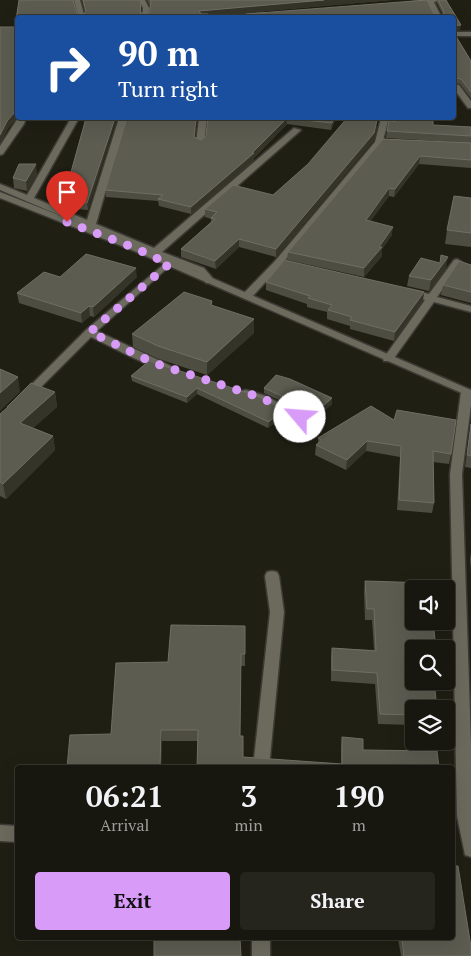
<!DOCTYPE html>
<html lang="en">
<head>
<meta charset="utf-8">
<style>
  :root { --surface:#18170f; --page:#25241d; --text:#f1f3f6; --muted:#9f9f9e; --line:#36362f; --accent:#d89bf8 }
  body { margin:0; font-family:"PT Serif",serif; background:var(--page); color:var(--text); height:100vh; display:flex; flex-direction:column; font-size:19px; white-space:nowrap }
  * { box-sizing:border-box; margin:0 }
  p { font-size:16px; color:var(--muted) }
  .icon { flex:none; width:28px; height:28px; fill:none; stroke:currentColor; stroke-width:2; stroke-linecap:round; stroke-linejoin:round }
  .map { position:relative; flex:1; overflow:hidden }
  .panel { position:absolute; left:15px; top:765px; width:440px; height:175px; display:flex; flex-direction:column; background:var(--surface); border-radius:5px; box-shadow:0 5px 20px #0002,0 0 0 1px var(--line) }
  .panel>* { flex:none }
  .banner { position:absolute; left:15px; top:15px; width:441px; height:105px; border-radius:5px; box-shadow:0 5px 20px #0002,0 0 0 1px var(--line); background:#1a4fa0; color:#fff; overflow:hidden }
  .fabs { position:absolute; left:405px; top:580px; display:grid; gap:10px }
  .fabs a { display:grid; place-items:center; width:50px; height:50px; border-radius:5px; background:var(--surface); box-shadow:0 5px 20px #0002,0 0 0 1px var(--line); font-size:25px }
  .pin { position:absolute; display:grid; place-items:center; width:42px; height:42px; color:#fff; margin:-51px -21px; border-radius:50% 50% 50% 0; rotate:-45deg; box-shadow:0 0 5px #0007 }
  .pin .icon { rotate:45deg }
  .me { position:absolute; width:55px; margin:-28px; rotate:297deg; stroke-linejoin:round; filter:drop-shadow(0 0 4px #0008) }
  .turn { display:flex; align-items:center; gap:18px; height:105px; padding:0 20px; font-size:22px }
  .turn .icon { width:65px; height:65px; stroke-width:2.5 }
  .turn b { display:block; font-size:35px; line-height:42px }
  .eta { display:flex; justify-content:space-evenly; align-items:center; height:85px; text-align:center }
  .eta b { font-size:30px; font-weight:800; line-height:35px }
  .action { display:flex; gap:10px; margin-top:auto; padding:10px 20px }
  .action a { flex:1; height:58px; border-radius:5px; background:var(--accent); color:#111; font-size:20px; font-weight:800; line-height:58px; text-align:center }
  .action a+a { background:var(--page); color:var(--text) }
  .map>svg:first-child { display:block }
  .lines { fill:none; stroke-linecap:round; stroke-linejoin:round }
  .minor-casing { stroke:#3c3a34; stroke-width:3 }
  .tertiary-casing { stroke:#3c3a34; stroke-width:3 }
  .minor { fill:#6b6a5d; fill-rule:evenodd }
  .tertiary { fill:#6b6a5d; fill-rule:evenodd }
  .wall { fill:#4e4d41 }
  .shaded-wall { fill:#353428 }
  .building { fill:#5d5c51; stroke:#706f65 }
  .route { stroke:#d89bf8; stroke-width:9; stroke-dasharray:0 16.2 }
</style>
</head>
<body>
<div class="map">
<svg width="471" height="956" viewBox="0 0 471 956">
  <rect width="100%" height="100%" fill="#201f14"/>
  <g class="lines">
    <g class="minor-casing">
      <path id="minor" d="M74 0H80L85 18H79Z
        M139 0H145L149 8 148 18H142L143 8Z
        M421 0H441L434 2 442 18H435L428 3 411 5 408 3Z
        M264 13 265 14 262 16 201 18Z
        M454 32H471V36H454Z
        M454 85H459L471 101V108H468L454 89Z
        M18 118H26L24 124 3 154 0 155V146Z
        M71 118H79L34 198 87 220 119 118H127L96 224 154 248 294 128 301 130 162 252 204 268 215 281 214 283H206L198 272 173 263 97 331 173 367 171 369C157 373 107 344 91 337L30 398H22L20 396 86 330 168 261 0 190V184L27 195Z
        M199 118H207L204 143 200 145 196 143Z
        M381 118H389L382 144 281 265 251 298H243V294L275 261 375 142Z
        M457 259 462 262 437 297 471 306V312L434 302 392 361H384L383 359 425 300 404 294V290L408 289 429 294 454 260Z
        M467 389 471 390V405L462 474 471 743V857L465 855 457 816 450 474 461 392Z
        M246 390 266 396 306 417 300 421 296 420 258 400 242 395 240 393 242 391Z
        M272 571 277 572 279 576 284 612 269 768H253L270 612 265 576 267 572Z
        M0 825 18 826V842L0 841Z
        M252 938H270V956H252Z"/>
    </g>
    <g class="tertiary-casing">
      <path id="tertiary" d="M0 192 138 246 471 390V397L132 250 0 198Z"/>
    </g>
    <use href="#minor" class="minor"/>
    <use href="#tertiary" class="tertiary"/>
  </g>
  <path class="wall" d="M19 0H73L77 13 84 14 85 13 82 0H140L141 2V13H149L150 6 147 0H392L209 16V18H18V111L15 120 8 128 0 144V27H15Z
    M437 0H446L460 30 454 31V18H246V14H434L443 15 437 3Z
    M454 33 471 61V98L460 84 455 83 454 82Z
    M86 118 88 210 64 208 63 201Z
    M127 118H200H197L195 137 201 140 206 136 208 118H336L331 130 287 124 254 158V160L191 214 159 206 158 201 106 197 105 190Z
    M433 125 471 127V168L419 164 394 197 389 196 370 221 392 235 382 249V256L364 277 287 260 288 252 383 139 453 142 386 138 387 131Z
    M377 127 373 141 276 257 239 247 216 269 181 257V249L211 222V219L205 217V209L273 195Z
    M37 174 27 191 14 188 13 178Z
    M471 198V247L445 244 447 230Z
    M440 263 446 268 429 291 407 286 409 276Z
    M471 265V303L441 295 443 285Z
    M60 277H137L94 317 90 316 82 323 19 303 17 293Z
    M266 282 424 292 423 300 394 341 350 329V326L327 319V312L307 307V304L266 290Z
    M212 301V305L254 333 207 375 159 359 133 347 132 334Z
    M149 361 296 416 306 415V413L264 393V388L332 398V404L296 436 273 424 268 428 197 394 187 403 132 381 131 376Z
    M55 392 57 407 33 428 53 436 55 450 6 499 0 496V414L7 408V407Z
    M394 420 451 454 449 464 433 462 434 503 432 513 397 510 400 457 366 451 346 470 315 455 316 445 318 443V438Z
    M471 424V468L465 467Z
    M471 553V572L470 559Z
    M365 581 414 649V725L378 724 375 684 331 681V659L332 648 374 650 372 620H365L364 592Z
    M245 626V666H240V736L243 757 341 764V748L342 737 363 750 439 768H197L198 741H162L161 768H67L111 734 168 662Z
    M398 938H452L471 956H401Z"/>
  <path class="shaded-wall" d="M324 0H392L200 17 199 11Z
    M461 25 460 30 454 31V26Z
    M18 101V111L15 120 8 128 0 144V135Z
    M115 118H117L88 210 87 203Z
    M196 118H200H197L194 144V137Z
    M287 118V124L254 158V160L191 214V207L252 153Z
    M334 118H336L331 130 332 123Z
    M377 120V127L373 141 276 257V249Z
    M420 156 419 164 394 197 395 189Z
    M36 164 37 174 27 191 26 181Z
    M389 188V196L366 228V220Z
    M393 227 392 235 382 249V256L364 277V268Z
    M239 239V247L216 269 215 261Z
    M448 257 446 268 429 291 431 280Z
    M136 268 137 277 94 317 93 307Z
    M424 292 423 300 394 341 395 332Z
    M89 306 90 316 82 323 81 313Z
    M254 319V333L207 375V362Z
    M18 377 20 392 0 411V393Z
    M197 388V394L187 403V397Z
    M55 392 57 407 22 438 20 423Z
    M332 398V404L296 436V430Z
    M273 418V424L268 428 269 422Z
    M53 436 55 450 6 499 3 484Z
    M367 441 366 451 346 470 347 460Z
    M161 730 162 741 161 768H160Z"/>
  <path class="building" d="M19 0H73L77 13 84 14 86 11 83 0H140L141 2 140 13H149L151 2 150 0H324L199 11 201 14H208L209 18H18V101L14 113 7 121 0 135V27H15Z
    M427 0 434 14 443 15 444 12 438 0H446L461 25 454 26V18H302V17L246 18V14Z
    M454 33 471 61V92L461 79 456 78 454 76Z
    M86 118H115L87 203 63 201Z
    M127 118H196L194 137 201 140 206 136 208 118H334L332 123 287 118 252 153H254L191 207 158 199 163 195 105 190Z
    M347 118H356L377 120 374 133 276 249 239 239 215 261 181 249 215 219 211 218 217 212 205 209 233 185 273 195 308 164Z
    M400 118H433V125L471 127V136L387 131 389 121 399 122Z
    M383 139 471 143V160L420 156 395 189 389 188 366 220 393 227 379 247H382L364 268 288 252Z
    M19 164H36L26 181 13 178Z
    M454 196 471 198V233L447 230Z
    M86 254 136 268 93 307 89 306 81 313 17 293 44 272 60 277Z
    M441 255 448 257 431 280 409 276 421 258 440 263Z
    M284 260 424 292 395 332 350 320 352 317 328 310 332 305 308 298 310 296 266 282Z
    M459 261 471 265V292L443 285Z
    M184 292 212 301 211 305 254 319 207 362 158 346 132 334Z
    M149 361 257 396 296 416 306 415 308 410 306 407 264 388 276 375 290 379 332 398 296 430 273 418 269 422 197 388 187 397 131 376Z
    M0 369 18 377 0 393Z
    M31 383 55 392 20 423 53 436 3 484 0 482V414L8 407H7Z
    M371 406 394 420 397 410 456 420 451 454 433 451 434 503 399 500 401 446 367 441 347 460 316 445 322 440 318 438Z
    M471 424V456L467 455Z
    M365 581 429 583 430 589H414V621H433L436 649H414V681H434L437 709H414V715L380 714 377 673 332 670V648L376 651 374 609H367Z
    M171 625 245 626V654H241L240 736H243V757L342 764V737L363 739V750L437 751 439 768H197L198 730H161L160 768H67L70 735 111 734 116 663 168 662Z
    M452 866H458L471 947V956H404L402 938H452Z
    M154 938H240L241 956H154Z"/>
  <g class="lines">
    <path class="route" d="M67 222 135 248 169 264 90 332 154 363 262 398 300 417"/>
  </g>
</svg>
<div class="fabs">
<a><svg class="icon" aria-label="sound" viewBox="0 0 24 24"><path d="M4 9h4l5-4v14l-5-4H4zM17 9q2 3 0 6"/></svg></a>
<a><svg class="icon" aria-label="search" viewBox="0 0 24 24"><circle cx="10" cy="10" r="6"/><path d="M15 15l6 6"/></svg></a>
<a><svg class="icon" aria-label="layers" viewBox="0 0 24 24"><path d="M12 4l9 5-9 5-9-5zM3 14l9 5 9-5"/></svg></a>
</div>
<div class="pin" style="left:67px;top:222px;background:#d93025"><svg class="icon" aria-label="arrive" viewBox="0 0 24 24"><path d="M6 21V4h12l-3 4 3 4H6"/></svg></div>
<svg class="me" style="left:300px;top:417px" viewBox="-20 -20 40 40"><circle r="19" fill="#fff"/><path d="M0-13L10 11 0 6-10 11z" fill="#d89bf8"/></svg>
<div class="banner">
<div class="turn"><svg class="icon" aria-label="right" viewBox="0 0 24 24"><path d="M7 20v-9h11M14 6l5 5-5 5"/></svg><div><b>90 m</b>Turn right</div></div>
</div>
<section class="panel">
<div class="eta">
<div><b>06:21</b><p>Arrival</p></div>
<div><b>3</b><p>min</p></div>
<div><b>190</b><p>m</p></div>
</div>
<div class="action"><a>Exit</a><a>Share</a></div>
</section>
</div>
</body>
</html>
